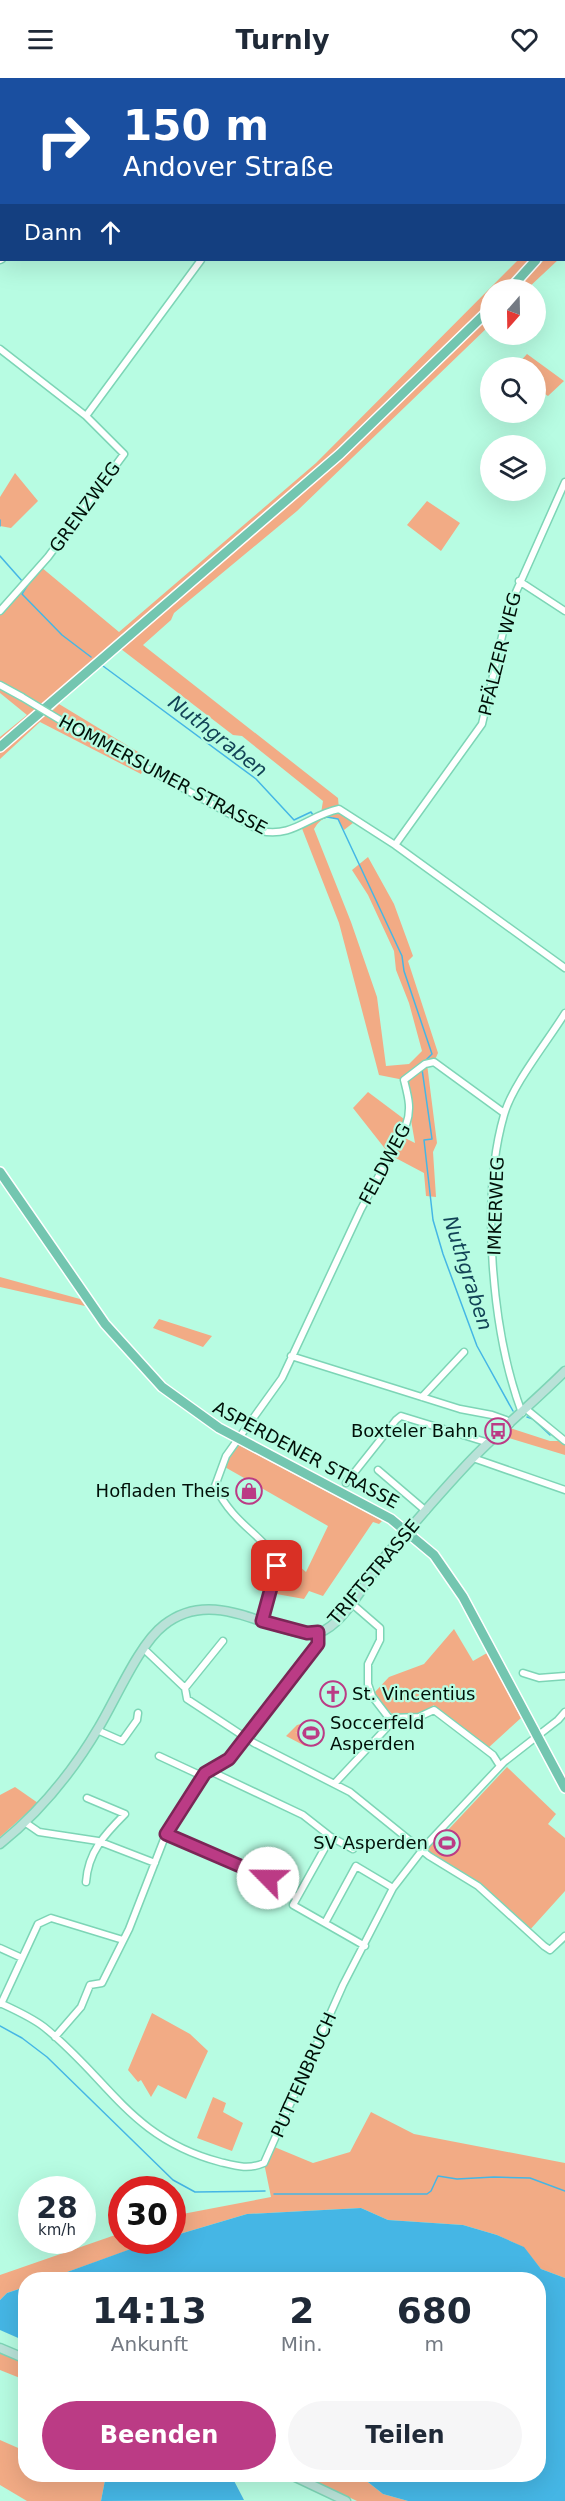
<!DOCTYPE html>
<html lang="de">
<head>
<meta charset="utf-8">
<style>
  :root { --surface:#fff; --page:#f6f6f7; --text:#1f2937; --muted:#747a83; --accent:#bb3b85 }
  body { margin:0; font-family:"DejaVu Sans",sans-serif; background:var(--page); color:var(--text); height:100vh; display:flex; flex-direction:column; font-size:22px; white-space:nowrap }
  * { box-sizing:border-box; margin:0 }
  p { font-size:20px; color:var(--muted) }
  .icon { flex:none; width:33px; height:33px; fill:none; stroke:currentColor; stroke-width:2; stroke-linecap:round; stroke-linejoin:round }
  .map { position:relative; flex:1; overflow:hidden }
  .details { position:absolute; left:18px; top:2194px; width:528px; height:210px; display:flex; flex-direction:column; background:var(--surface); border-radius:24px; box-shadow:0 6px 24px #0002 }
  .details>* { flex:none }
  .guide { position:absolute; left:0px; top:0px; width:566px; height:183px; box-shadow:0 6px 24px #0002; background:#1a4fa0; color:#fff; overflow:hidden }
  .needle { width:39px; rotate:200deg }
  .buttons { position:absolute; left:480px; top:201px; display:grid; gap:12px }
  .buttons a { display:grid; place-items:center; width:66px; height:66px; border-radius:50%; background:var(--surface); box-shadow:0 6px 24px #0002; font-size:30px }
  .speed { position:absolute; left:18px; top:2098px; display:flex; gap:12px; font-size:30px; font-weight:700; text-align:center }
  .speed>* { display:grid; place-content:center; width:78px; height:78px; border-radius:50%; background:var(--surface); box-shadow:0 6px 24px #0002; line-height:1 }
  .speed small { font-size:15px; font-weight:400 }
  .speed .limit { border:9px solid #d22; background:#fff; color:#111 }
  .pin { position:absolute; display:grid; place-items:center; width:51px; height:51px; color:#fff; margin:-26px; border-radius:12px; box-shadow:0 3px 9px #0006 }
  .me { position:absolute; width:66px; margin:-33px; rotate:293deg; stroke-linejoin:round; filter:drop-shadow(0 0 4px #0008) }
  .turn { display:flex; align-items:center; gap:21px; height:126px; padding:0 24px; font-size:27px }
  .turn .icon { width:78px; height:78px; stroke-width:2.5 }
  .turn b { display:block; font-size:42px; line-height:51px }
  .then { display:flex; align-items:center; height:57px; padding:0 24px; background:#0003; gap:12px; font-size:22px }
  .eta { display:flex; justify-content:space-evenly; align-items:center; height:102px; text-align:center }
  .eta b { font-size:36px; font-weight:800; line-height:42px }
  .button { display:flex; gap:12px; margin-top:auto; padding:12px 24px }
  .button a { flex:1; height:69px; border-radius:36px; background:var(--accent); color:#fff; font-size:24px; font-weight:800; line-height:69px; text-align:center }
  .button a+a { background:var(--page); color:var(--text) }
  header { display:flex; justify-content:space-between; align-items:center; height:78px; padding:0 24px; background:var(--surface); font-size:27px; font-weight:800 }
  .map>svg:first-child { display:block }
  .green { fill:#f2ab85 }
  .water { fill:#45b6e5 }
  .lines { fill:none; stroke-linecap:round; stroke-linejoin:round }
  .stream { stroke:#45b6e5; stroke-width:1.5 }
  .street-casing { stroke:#7dd5b6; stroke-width:9 }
  .secondary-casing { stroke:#7dd5b6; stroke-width:11 }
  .primary-casing { stroke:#fff; stroke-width:12 }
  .street { stroke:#fff; stroke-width:6 }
  .secondary { stroke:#b9e2d8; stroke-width:8 }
  .primary { stroke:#73c6b0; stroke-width:9 }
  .street-bridge-casing { stroke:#7dd5b6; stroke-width:9; stroke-linecap:butt }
  .street-bridge { stroke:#fff; stroke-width:6 }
  .route-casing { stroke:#7a2656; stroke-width:15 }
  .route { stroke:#bb3b85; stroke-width:10 }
  .labels { text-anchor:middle; stroke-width:4.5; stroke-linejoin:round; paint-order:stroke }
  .street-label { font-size:18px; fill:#001008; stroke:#b7fce2 }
  .poi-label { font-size:18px; fill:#001008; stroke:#b7fce2; text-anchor:end }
  .water-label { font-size:20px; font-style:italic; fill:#124356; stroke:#b7fce2 }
</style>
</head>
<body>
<header><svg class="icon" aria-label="menu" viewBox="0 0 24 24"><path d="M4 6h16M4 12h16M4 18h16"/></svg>Turnly<svg class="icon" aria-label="heart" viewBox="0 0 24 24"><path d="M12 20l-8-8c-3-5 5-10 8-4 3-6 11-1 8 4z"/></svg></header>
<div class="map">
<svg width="565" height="2423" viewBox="0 0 565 2423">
  <rect width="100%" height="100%" fill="#b7fce2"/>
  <path class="green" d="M518 182H529L501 211 490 212V223L406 308 310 397 0 665V659L27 637 0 615V533L41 489 119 554 316 385Z
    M544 182H558L527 211 515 212Z
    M490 236V247L297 433 174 535 171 542 143 567 338 720 339 731 358 741 344 752 338 741C326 737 320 741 314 751L351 844 377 919 386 988 409 986 422 973 409 925 396 892 394 873 368 817 352 792 368 779 394 826 413 878 408 883 438 975 434 984 427 986 437 1065 433 1074 436 1119 426 1118 424 1095 390 1077 353 1030 368 1014 408 1044 401 1058 415 1065 404 1002 379 997 339 845 301 748 321 735 323 723 242 658 233 657 121 571 396 329Z
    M527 276 564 303 548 318 536 310V290L515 289Z
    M15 395 38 423 11 450 0 448V419Z
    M427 423 460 445 441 473 407 447Z
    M59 626 148 680 141 696 40 644 0 681V674L44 636 47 638Z
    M0 1199 80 1221 85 1228 0 1209Z
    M159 1241 212 1258 203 1269 153 1250Z
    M510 1350 550 1363H565V1377L502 1358Z
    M235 1365 382 1443 379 1446 373 1444 323 1518 309 1513 304 1521 271 1515 277 1488 293 1483 306 1494 328 1448 223 1388Z
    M454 1551 473 1583 487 1575 521 1640 487 1671 435 1630 434 1627 419 1637H393L376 1620 375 1614 389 1599 424 1586Z
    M315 1642 313 1649 317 1654 309 1662 304 1657 312 1648 302 1657 295 1654 310 1664 305 1668 286 1658 297 1647Z
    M507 1689 556 1736 548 1746 565 1760V1813L528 1854 478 1808 429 1778 427 1766 440 1752 444 1755 448 1752Z
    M15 1709 38 1725 0 1759V1717Z
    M152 1935 190 1956 208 1973 186 2021 158 2007 151 2019 141 2002 138 2004 128 1992Z
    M213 2019 226 2025 223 2034 243 2045 232 2073 197 2060Z
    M371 2034 414 2056 565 2085V2200L541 2191 523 2169 497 2157 463 2147 388 2142 361 2130 247 2136 173 2158 172 2138 271 2119 264 2085 272 2068 313 2085 350 2074Z
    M121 2155 122 2163H154L45 2202H26L25 2209 7 2215 0 2222V2197Z
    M0 2272 25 2284V2302L0 2292Z
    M0 2362 25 2373 26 2397H106L101 2423H27L0 2407Z
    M302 2397H359L383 2416 408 2423H357Z"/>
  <path class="water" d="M361 2130 388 2142 463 2147 497 2157 524 2169 541 2191 565 2200V2423H408L383 2416 359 2397H538V2202H45L150 2164 172 2163 173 2158 247 2136Z
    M25 2209H26L25 2263 0 2252V2222L7 2215Z
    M106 2397H231L244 2422 101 2423Z"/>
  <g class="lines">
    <path class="stream" d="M0 442V448
      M0 478 23 504
      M27 508 22 516 62 557 91 579
      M103 588 256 701 294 742 311 734 313 737
      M317 742 327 739 338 741 402 878 404 893 432 976 422 986
      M422 991 432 1061 424 1062 433 1142 443 1176 477 1268 513 1333
      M527 1339 533 1341 550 1357
      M0 1948 22 1960 47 1979 173 2102 195 2114 265 2113
      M274 2116H427L431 2113 438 2098 457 2101 494 2099 530 2100 565 2113"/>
    <g class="street-casing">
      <path id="street" d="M147 2 148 0
        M0 182 2 181
        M0 271 86 338
        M519 503 565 533
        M0 533 48 479 124 376 86 338 201 182
        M0 607 22 619
        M70 648 261 753C293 760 309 737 339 731L395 767 565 890
        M395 767 482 646 508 532 565 404
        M291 1278 460 1331 492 1337 506 1342 510 1346
        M422 1319 464 1274
        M526 1331 565 1363
        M522 1335C492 1255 480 1120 504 1037 512 1007 548 963 565 935
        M473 1380 565 1412
        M378 1392 426 1433
        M346 1405 396 1342 401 1338 489 1365
        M262 1543C300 1454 246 1472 215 1408L226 1378 282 1300 361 1131 406 1047C412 1031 408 1018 404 1002L425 986 434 984 504 1035
        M144 1571 185 1610 187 1621 254 1665 350 1714 429 1778 478 1808 544 1868 550 1872 565 1858
        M523 1595 539 1600 565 1598
        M185 1610 223 1563
        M390 1640 419 1639 434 1632 493 1677 500 1688
        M97 1652 122 1663 137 1642 138 1635
        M159 1678 202 1698
        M208 1692 303 1737 331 1759
        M335 1705 392 1644 372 1618 368 1606V1586L380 1562V1550L350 1524
        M26 1745 39 1754 98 1763 155 1785
        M166 1756 268 1800 297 1820
        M353 1771 331 1759 293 1827 365 1868
        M86 1804C88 1774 105 1756 125 1736L87 1720
        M325 1845 356 1788 393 1810
        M0 1870 22 1880
        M0 1925C15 1932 31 1939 44 1949 110 2002 130 2060 220 2084 236 2088 248 2092 264 2085L343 1907 393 1810 427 1766 504 1684 558 1642 565 1634
        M1 1926 38 1846 51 1840 123 1862
        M55 1959 81 1929 90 1907 102 1905 129 1851 166 1756 205 1695 229 1681 316 1570 318 1554"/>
    </g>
    <g class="secondary-casing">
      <path id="secondary" d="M162 0 164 2
        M564 175 565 176
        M0 1766C41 1733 72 1695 99 1649 116 1621 139 1566 164 1547 221 1502 286 1571 325 1552 349 1539 369 1496 388 1475 416 1444 443 1411 473 1380 502 1350 535 1323 565 1293
        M0 2270 26 2281
        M291 2397 346 2423"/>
    </g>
    <g class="primary-casing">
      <path id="primary" d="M564 151 565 150
        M509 212 536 182
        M0 669 340 376 490 231
        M0 1094 105 1246 162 1309 219 1350 391 1441 434 1477 463 1519 565 1710"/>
    </g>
    <use href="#street" class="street"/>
    <use href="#secondary" class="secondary"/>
    <use href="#primary" class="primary"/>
    <g class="street-bridge-casing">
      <path id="street-bridge" d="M22 619 70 648"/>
    </g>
    <use href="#street-bridge" class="street-bridge"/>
  </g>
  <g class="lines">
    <g class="route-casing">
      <path id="route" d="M268 1800 166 1756 205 1695 229 1681 318 1566V1554L307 1555 262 1543 277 1488"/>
    </g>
    <use href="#route" class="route"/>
  </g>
  <defs>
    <g id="bus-ring" transform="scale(1.35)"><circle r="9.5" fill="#b7fce2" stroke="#bb3b85" stroke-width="1.5"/><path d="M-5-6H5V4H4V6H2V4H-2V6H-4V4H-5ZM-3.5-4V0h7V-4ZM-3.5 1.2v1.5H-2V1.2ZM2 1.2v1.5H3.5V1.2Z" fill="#bb3b85"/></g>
    <g id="shop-ring" transform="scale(1.35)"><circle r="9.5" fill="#b7fce2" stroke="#bb3b85" stroke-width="1.5"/><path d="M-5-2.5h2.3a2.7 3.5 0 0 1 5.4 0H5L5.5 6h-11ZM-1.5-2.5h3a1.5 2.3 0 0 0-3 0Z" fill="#bb3b85"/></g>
    <g id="church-ring" transform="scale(1.35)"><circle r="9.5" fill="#b7fce2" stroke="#bb3b85" stroke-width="1.5"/><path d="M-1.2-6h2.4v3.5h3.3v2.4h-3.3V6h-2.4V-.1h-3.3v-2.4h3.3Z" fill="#bb3b85"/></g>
    <g id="stadium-ring" transform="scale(1.35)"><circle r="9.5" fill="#b7fce2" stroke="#bb3b85" stroke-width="1.5"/><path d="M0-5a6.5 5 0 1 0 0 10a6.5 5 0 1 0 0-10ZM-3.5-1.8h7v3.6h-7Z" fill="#bb3b85"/></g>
  </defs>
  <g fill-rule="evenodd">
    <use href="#bus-ring" x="498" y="1353"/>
    <use href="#shop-ring" x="249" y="1413"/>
    <use href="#church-ring" x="333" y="1616"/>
    <use href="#stadium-ring" x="311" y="1655"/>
    <use href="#stadium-ring" x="447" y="1765"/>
  </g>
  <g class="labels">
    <g class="street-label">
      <text transform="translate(85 429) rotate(-54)" y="6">GRENZWEG</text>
      <text transform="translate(500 576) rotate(-76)" y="6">PFÄLZER WEG</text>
      <text transform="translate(163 697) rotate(28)" y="6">HOMMERSUMER STRASSE</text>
      <text transform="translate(385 1086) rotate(-62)" y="6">FELDWEG</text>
      <text transform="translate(496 1128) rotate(-88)" y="6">IMKERWEG</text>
      <text transform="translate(306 1377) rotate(28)" y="6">ASPERDENER STRASSE</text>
      <text transform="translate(374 1494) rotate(-50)" y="6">TRIFTSTRASSE</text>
      <text transform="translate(304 1997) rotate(-66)" y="6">PUTTENBRUCH</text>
    </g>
    <g class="poi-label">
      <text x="478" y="1359">Boxteler Bahn</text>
      <text x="230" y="1419">Hofladen Theis</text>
      <text x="352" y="1622" text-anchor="start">St. Vincentius</text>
      <text x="330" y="1651" text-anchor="start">Soccerfeld<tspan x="330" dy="21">Asperden</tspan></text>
      <text x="428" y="1771">SV Asperden</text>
    </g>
    <g class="water-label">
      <text transform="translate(218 658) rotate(38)" y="7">Nuthgraben</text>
      <text transform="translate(468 1195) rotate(72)" y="7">Nuthgraben</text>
    </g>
  </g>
</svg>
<div class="buttons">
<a><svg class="needle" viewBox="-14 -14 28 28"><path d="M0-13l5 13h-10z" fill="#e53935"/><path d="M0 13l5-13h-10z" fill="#747a83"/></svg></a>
<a><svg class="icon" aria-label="search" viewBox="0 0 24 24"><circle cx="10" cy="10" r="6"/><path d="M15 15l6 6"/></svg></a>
<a><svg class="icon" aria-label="layers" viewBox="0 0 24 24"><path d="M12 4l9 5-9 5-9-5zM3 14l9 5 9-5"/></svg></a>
</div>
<div class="speed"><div>28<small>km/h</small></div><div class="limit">30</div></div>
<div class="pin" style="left:277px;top:1488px;background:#d93025"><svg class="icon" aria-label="arrive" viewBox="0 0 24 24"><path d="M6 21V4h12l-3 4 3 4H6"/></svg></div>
<svg class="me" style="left:268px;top:1800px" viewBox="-20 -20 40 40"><circle r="19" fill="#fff"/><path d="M0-13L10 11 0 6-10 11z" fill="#bb3b85"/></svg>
<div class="guide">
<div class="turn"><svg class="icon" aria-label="right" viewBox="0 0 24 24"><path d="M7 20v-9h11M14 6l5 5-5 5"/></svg><div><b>150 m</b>Andover Straße</div></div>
<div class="then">Dann<svg class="icon" aria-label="ahead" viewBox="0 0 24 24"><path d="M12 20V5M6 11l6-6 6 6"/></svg></div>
</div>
<section class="details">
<div class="eta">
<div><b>14:13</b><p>Ankunft</p></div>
<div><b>2</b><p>Min.</p></div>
<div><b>680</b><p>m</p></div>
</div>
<div class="button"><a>Beenden</a><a>Teilen</a></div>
</section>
</div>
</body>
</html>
